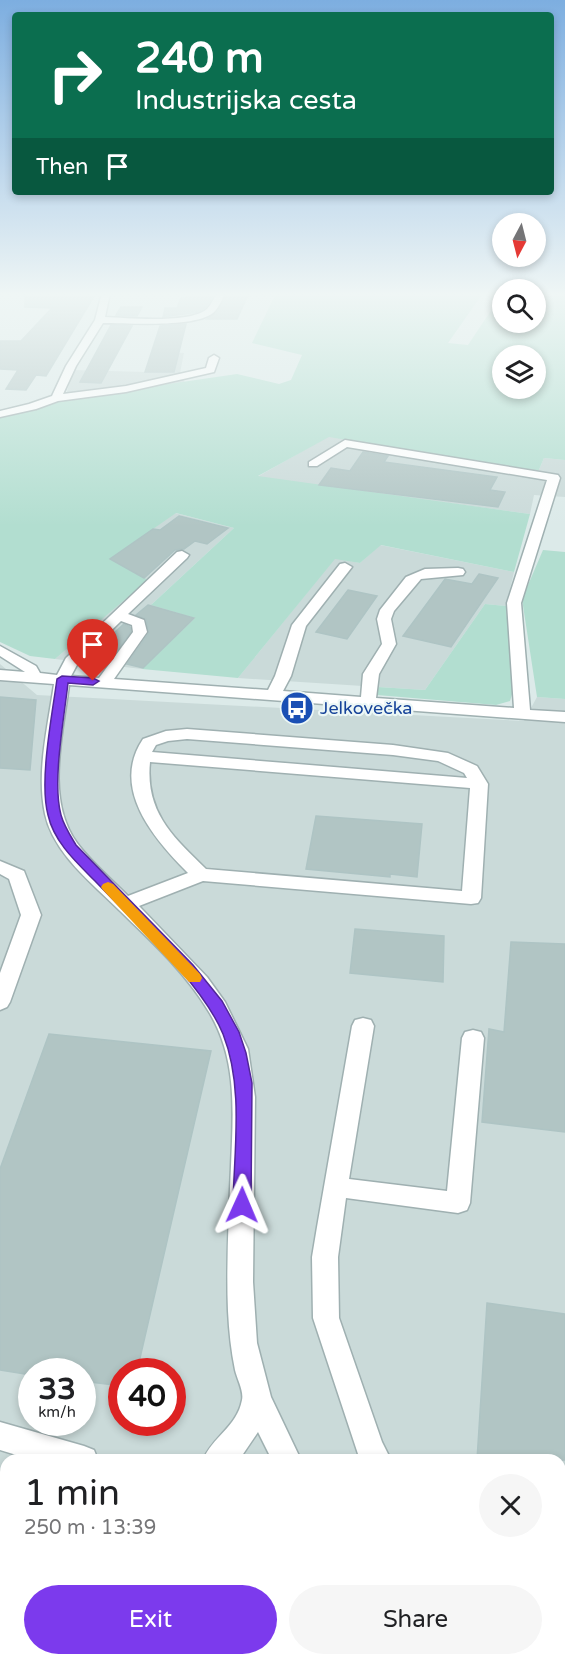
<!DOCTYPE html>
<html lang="en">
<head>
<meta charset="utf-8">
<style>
  :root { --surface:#fff; --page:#f6f6f6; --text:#202124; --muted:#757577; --accent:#7c3aed }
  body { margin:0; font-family:"Varela Round",sans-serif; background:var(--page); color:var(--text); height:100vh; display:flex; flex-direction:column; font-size:22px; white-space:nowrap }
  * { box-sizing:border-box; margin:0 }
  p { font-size:20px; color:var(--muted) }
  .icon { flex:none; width:33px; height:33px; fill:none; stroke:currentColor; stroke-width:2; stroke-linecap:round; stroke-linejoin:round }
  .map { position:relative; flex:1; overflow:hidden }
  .details { position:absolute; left:0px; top:1454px; width:566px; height:212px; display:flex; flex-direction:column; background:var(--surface); border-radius:18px 18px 0 0; box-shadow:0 3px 9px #0003 }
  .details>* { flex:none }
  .top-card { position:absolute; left:12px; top:12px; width:542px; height:183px; border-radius:6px; box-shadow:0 3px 9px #0003; background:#0b6e4f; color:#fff; overflow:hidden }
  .needle { width:39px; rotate:187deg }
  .tools { position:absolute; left:492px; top:213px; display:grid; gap:12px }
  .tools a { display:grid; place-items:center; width:54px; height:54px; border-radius:50%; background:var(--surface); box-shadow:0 3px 9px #0003; font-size:30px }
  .speed { position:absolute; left:18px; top:1358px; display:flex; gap:12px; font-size:30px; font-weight:700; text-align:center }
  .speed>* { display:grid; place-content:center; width:78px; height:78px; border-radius:50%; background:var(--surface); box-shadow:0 3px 9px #0003; line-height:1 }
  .speed small { font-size:15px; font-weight:400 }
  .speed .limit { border:9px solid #d22; background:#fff; color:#111 }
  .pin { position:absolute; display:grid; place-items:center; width:51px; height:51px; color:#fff; margin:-62px -26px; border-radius:50% 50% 50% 0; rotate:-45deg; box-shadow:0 0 6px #0007 }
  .pin .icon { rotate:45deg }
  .me { position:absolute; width:66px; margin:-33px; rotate:1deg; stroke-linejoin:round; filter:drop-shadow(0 0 4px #0008) }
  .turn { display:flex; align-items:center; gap:21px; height:126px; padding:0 24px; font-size:27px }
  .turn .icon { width:78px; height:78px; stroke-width:2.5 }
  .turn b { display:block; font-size:42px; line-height:51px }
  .then { display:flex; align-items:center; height:57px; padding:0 24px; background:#0003; gap:12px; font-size:22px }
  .round { display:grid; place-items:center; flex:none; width:63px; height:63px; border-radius:32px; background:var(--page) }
  .summary { display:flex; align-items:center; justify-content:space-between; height:102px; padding:0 24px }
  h1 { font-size:36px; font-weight:600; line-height:45px }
  .button { display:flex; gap:12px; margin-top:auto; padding:12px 24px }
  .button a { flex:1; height:69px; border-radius:36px; background:var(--accent); color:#fff; font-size:24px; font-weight:600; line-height:69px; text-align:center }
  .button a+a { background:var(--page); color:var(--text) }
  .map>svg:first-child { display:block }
  .built { fill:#cadad9; fill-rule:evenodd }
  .green { fill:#b2ded0; fill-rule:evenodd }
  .building { fill:#b1c5c4; stroke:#aec4c4; stroke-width:1.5 }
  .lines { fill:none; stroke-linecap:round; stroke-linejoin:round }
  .minor-casing { stroke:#9fb0b1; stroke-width:3 }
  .minor { fill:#fff; fill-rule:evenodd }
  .route { fill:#7c3aed; stroke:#51269a; stroke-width:1.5 }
  .slow { fill:#f59e0b }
  .labels { text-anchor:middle; stroke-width:4.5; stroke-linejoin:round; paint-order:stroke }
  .transit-label { font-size:18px; fill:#164399; stroke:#ecf7f6; text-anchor:start }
</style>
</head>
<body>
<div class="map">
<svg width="565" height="1664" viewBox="0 0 565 1664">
  <rect width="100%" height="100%" fill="#dceae9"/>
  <path class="built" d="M152 351 184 353 180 373 185 383 65 399 73 370 145 372Z
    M329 436 538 472 544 458 565 460V497L534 495 530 514 257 477Z
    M175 513 234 528 152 604 195 617 142 669 55 659 147 580 110 559Z
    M380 545 514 572 506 606 485 604 425 690 238 678 335 558 360 563Z
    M0 664 37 695 524 721 537 697 565 699V1664H0ZM32 1371H82V1422H32ZM122 1371H172V1422H122ZM6 1460H560V1659H6Z"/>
  <path class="green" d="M276 293H483L448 343 468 345 502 294V322H536V293H565V460L544 458 538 472 329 437 258 476 530 514 514 572 381 545 360 563 335 559 238 678 142 669 195 618 151 605 234 528 176 513 110 559 148 580 55 659 30 656 0 642V417L65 399 237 374 279 384 291 380 302 355 252 343ZM502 356H536V388H502Z
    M543 550 565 552V699L537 697 522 599Z
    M485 604 506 606 513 691 510 701 496 705 377 695 378 687 425 690Z"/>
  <path class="building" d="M25 293H96L46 376 36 375 26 390 6 389 18 370 0 369V341H21L52 308 25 307Z
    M188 293 214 294 206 307 198 312 163 317 165 308H177L181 298H185Z
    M227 294 248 295 237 319H207L217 312Z
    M121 307H142L137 316 116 315Z
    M186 324 174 372H145L160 326Z
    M111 325 132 326 101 383 80 382Z
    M363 452 388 456 384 462 497 477 490 490 505 492 498 507 319 485 331 468 350 471Z
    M179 516 228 528 207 544 195 541 184 549 175 550 144 578 110 559 153 529 160 530Z
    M479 574 498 578 451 647 403 636 445 579 472 584Z
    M348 590 377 596 347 639 316 632Z
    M148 605 194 618 143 668 127 664 149 633 146 619 136 615Z
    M124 624 130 627 131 631 110 660 90 655Z
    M0 697 36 700 30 770 0 768Z
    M316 816 422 824 417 877 390 874V877L306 869Z
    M355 929 444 936 443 982 350 973Z
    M511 942 565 944V1132L482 1122 489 1029 504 1032Z
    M49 1034 211 1051 137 1371H122V1386L82 1381V1371H32V1375L0 1370V1169Z
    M487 1303 565 1314V1460H477Z"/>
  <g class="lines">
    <g class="minor-casing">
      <path id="minor" d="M102 293H110L105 317C129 318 189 324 207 309 211 305 214 298 217 293H225C222 299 219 308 213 313 194 328 128 323 103 323L76 366 63 394 126 386 206 368 209 358 214 355 219 358 214 372 126 392 58 401 36 409 0 417V411L29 404 52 396 66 366 95 320Z
        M345 440 558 475 560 478 521 603 530 710 565 712V722L69 685C63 734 45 799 77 843 91 862 111 879 128 896L188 873C154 839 110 788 143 739L166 731 187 729 393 745 448 753 477 766 488 784 481 898 478 903 471 904 203 881 139 906 207 977 225 1002 248 1049 255 1097 253 1282 257 1343 271 1397 301 1460H272L258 1432 239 1460H203C212 1437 237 1427 242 1400 244 1391 237 1379 235 1370 231 1351 229 1331 228 1311 226 1263 229 1214 231 1166 233 1113 238 1060 209 1012 186 973 151 941 119 910 93 884 53 853 45 814 36 772 48 726 54 684L0 680V670L25 672 0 656V646L36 666 40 673 57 675 66 658 177 552 182 551 189 555 187 558 128 614 144 620 147 632 114 679 268 690 275 676 292 625 340 564 345 563 352 567 306 626 291 676 283 691 361 697 363 674 382 644 377 619 380 610 406 577 425 569 458 568 463 569 465 572 463 575 421 579 394 611 391 619 396 644 379 674 376 698 514 708 507 603 547 480 347 447 317 466H309V462ZM121 621 132 625 133 632 99 678 71 676 78 663ZM187 739 393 755 438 761 464 773 467 778 152 752 156 745 168 741ZM150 762 470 788 462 891 206 869C173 837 145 812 150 762Z
        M0 861 24 871 41 915 10 1002 7 1007 0 1010V973L21 915 9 879 0 874Z
        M363 1018 371 1020 374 1026 349 1179 447 1191 462 1038 465 1032 473 1030 481 1032 484 1038 470 1203 467 1210 458 1213 346 1198 338 1257 339 1318 382 1442 391 1460H360L313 1318 312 1257 317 1227 352 1026 355 1020Z
        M0 1422 84 1446 94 1450 98 1460H33L0 1450Z
        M560 1555 565 1557V1587L560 1585Z
        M560 1637 565 1639V1664H549L546 1659H560Z"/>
    </g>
    <use href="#minor" class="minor"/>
  </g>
  <linearGradient id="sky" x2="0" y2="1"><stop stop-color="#7daee0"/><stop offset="0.56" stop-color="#eff6f5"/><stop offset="1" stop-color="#eff6f5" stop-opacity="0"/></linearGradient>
  <rect width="565" height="526" fill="url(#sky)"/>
  <path class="route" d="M62 676 93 678 99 681 93 685 68 683C64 719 52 782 61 815 64 826 70 835 76 845L193 965 222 1001 239 1032 246 1053 252 1083 251 1205 248 1211 242 1213 235 1211 233 1205C234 1150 244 1087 223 1034 202 983 134 922 95 881 76 862 54 842 48 815 39 781 52 716 57 679Z"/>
  <path class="slow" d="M108 882 113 884 200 974 202 978 200 982H189L103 890 101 887 103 884Z"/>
  <defs>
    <g id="bus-disc" transform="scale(1.725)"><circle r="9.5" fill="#1a4fb4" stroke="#ecf7f6"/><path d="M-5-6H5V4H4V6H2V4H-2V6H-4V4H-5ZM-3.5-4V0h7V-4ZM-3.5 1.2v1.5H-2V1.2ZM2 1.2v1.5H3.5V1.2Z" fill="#fff"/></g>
  </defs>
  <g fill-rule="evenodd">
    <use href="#bus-disc" x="297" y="708"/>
  </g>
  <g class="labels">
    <g class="transit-label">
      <text x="320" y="714">Jelkovečka</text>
    </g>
  </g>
</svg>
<div class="tools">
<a><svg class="needle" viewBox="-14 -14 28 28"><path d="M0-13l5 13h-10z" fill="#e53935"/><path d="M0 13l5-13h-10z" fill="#757577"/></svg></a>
<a><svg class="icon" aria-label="search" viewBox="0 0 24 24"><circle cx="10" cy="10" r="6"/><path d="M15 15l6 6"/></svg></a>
<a><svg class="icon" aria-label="layers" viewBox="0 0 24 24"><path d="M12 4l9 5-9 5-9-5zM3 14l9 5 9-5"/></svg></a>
</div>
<div class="speed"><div>33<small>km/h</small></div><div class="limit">40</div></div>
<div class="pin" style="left:93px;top:681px;background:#d93025"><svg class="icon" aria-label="arrive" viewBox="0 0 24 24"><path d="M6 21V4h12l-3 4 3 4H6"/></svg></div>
<svg class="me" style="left:242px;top:1205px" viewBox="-20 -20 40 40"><path d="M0-17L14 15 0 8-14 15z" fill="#7c3aed" stroke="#fff" stroke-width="4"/></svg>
<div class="top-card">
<div class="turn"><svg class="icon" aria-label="right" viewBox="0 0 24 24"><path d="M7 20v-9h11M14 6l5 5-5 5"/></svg><div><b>240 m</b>Industrijska cesta</div></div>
<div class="then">Then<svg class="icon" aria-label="arrive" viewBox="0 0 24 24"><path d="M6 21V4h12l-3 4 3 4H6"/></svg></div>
</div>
<section class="details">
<div class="summary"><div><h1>1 min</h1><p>250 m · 13:39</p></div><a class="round"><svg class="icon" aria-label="close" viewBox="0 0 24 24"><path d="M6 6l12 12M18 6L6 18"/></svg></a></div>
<div class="button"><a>Exit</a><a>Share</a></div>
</section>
</div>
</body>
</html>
